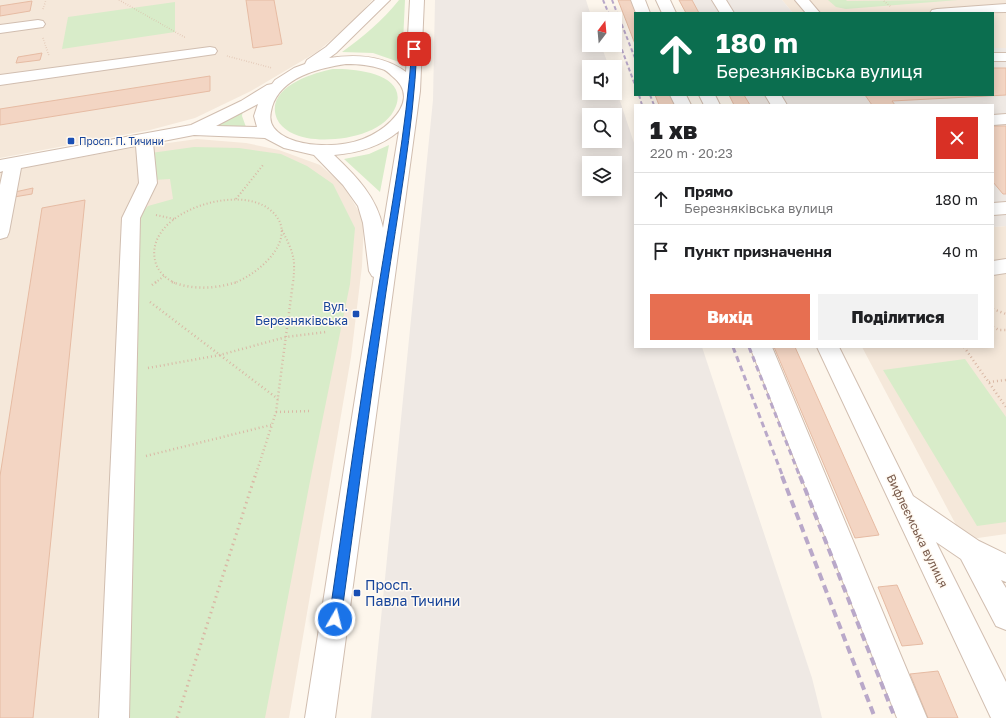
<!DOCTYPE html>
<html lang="uk">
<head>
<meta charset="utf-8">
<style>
  :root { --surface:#fff; --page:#f2f2f2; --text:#202124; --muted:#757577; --line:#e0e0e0; --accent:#e76f51 }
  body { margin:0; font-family:"Golos Text",sans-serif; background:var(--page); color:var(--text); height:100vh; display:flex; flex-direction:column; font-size:15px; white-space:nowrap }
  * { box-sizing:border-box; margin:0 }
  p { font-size:13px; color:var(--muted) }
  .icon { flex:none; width:22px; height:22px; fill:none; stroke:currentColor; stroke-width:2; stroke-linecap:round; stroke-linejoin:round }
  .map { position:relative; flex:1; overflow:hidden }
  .panel { position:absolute; left:634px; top:104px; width:360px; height:244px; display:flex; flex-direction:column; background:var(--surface); border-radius:0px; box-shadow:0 2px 10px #0003 }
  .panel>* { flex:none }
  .guide { position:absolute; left:634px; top:12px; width:360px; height:84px; border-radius:0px; box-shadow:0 2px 10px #0003; background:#0b6e4f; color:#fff; overflow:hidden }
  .needle { width:26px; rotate:16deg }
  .tools { position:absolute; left:582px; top:12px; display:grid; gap:8px }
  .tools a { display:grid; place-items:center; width:40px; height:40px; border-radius:0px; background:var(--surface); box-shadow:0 2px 10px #0003; font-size:20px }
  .pin { position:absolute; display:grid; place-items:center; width:34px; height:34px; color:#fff; margin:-17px; border-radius:8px; box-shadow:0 2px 6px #0006 }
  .me { position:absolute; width:44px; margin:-22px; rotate:8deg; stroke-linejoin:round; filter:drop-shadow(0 0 3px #0008) }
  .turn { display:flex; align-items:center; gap:14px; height:84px; padding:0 16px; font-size:18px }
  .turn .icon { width:52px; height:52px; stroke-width:2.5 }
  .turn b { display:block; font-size:28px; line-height:34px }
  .round { display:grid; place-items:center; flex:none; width:42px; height:42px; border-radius:0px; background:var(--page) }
  .overview { display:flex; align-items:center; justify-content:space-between; height:68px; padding:0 16px }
  h1 { font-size:24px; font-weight:800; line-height:30px }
  .primary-button { display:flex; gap:8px; margin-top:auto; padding:8px 16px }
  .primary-button a { flex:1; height:46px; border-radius:0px; background:var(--accent); color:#fff; font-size:16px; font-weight:800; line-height:46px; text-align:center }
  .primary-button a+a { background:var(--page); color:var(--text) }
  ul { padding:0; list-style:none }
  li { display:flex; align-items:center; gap:12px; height:52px; padding:0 16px; border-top:1px solid var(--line) }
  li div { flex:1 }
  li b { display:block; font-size:15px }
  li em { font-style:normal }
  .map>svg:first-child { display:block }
  .residential { fill:#f5e8da }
  .industrial { fill:#efe9e4; fill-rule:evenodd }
  .green { fill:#d8ecc9 }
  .building { fill:#f3d5c3; stroke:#e6bba3 }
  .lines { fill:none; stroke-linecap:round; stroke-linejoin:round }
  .minor-casing { stroke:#d1beb0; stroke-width:2 }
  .path-far3 { stroke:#d9b8a5; stroke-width:1.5; stroke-dasharray:0.5 2; stroke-linecap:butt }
  .path-far2 { stroke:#d9b8a5; stroke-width:2; stroke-dasharray:1 2.5; stroke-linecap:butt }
  .path-far1 { stroke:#d9b8a5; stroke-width:2.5; stroke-dasharray:1 3; stroke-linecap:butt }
  .path { stroke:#d9b8a5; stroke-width:3; stroke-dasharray:1.5 4; stroke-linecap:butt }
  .minor { fill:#fff; fill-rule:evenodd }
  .rail-far2 { stroke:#b9a8c9; stroke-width:2; stroke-dasharray:4 2.5; stroke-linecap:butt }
  .rail-far1 { stroke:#b9a8c9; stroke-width:3; stroke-dasharray:6 4; stroke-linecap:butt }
  .rail { stroke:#b9a8c9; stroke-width:4; stroke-dasharray:8 5; stroke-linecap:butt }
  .route { fill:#1a73e8; stroke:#114b97 }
  .transit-dot { fill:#1a4fb4; stroke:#fffaf3; stroke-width:1.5 }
  .labels { text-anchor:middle; stroke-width:3; stroke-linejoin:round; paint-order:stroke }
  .far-transit-label { font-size:10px; fill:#164399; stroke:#fffaf3; text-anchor:start }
  .transit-label { font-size:12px; fill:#164399; stroke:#fffaf3; text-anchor:end }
  .street-label { font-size:12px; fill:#7a5c4d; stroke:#fffaf3 }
  .near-transit-label { font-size:14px; fill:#164399; stroke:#fffaf3; text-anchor:start }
</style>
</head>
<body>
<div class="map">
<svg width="1006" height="718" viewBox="0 0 1006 718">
  <rect width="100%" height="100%" fill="#fdf6ec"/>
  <path class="residential" d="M0 0H372L355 20 317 52 251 91 195 118 150 130 0 158Z
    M782 0H1006V48H993V13H793Z
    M197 139 246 143 279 150 320 165 343 185 364 220 362 266 351 357 289 718H0V172L132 148Z
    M1006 226V534L964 540 862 347H993V227Z"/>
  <path class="industrial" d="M435 0H586L592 19H589V45H601L609 67H589V93H615V86L635 146V347H702L812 678 822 718H371L433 100ZM589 115H615V141H589ZM589 163H615V189H589Z
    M679 0H782L793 13H686Z
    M993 48H1006V226L993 227V105H734L729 95H993Z"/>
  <path class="green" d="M399 0H405L402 63 373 53 342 52C363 37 382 21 399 0Z
    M828 0H846L847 1 958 0 846 9 836 7Z
    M175 2V32L62 49 68 17Z
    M333 69C353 68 408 73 396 106 385 136 334 143 307 138 296 136 282 130 277 119 264 88 312 73 333 69Z
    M243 108 242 116 246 127 203 128Z
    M389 145 380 192 344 159 369 154Z
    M194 147 239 148 281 154 307 166 333 184 355 228 350 284 311 476 265 718H122L138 217 148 206 173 199 170 179 154 180 151 153Z
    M965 359 1006 417V522L977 526 883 370Z"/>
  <path class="building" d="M246 0H274L282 44 253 48Z
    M618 0H631L636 13H635V44Z
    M679 0H692L699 13H686Z
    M32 1 30 11 0 16V6Z
    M42 53 40 60 16 63 18 57Z
    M993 68H1006V95L892 101 895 105H872L865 95H993Z
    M210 76V91L0 125V109Z
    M655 95H671L675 105H659Z
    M729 95H744L750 105H734Z
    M993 126H1006V194H1003L993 182Z
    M33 188 32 194 14 197 15 192Z
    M85 200 33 718H0V476L42 208Z
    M774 347H795L879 535 855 538Z
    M897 585 923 644 902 646 878 587Z
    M938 671 958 718H928L910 674Z"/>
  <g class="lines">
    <g class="minor-casing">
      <path id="minor" d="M375 0H390L336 53 329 58C356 54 383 55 406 72L410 0H424L420 91 335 718H305L374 277 372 276 369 271 363 223 358 206 343 185 314 155 284 148 265 138 194 135 153 143 157 183 140 218 129 718H99L122 218 139 183 136 146 21 168 9 232 7 237 0 239V185L3 171 0 172V160L191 125 241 101 267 85 272 84 275 80 294 68 305 64 307 60 326 47ZM346 64C359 64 370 65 382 69 386 70 389 73 392 76 410 90 406 106 391 121 383 129 373 135 363 139 340 148 291 149 274 128 269 121 270 115 272 107 281 77 319 68 346 64ZM258 104 254 116 257 127 216 126ZM399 131 383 228C377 197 356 176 334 155 358 153 380 147 399 131Z
        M631 0H645L650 13H636Z
        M656 0H670L676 13H662Z
        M712 0H726L734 13H720Z
        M795 0H809L820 13H806Z
        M1006 4V12L930 13 932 10 937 9Z
        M38 20 43 21 45 24 43 27 0 33V25Z
        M210 47 215 48 217 51 215 54 0 85V75Z
        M993 53H1006V61H993Z
        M670 95H686L691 105H675Z
        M699 95H715L720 105H704Z
        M765 95H781L787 105H771Z
        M1006 114V124L993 125V115Z
        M1006 202V214L993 215V203Z
        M1006 259V273L993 275V261Z
        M750 347H772L927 718H897Z
        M817 347H839L913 496 979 541 1006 554V582L1001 580 1006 588V630L996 626 961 559 936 542 1006 682V718H991Z"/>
    </g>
    <path class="path-far3" d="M119 0 186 38
      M884 1 891 7
      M43 9 46 0
      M43 38 49 56
      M227 56 272 68"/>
    <path class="path-far2" d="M236 199 263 165
      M156 215 174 219
      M282 230C293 252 296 258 293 283
      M155 283 164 276
      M175 283C166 279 159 272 156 264 140 214 236 183 269 209 303 235 261 273 234 283"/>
    <path class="path-far1" d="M172 282C193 290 215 289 237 282
      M152 285 156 282
      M150 302 278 399
      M993 309 1006 314
      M993 327 999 330H1006
      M964 347 1006 407
      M148 368 220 355 286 337 326 332
      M989 382 1006 380
      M276 412 311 411
      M146 456 271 425
      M255 477 276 412 293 282"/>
    <path class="path" d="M177 718 255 476"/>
    <use href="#minor" class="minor"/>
    <path class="rail-far2" d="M603 0 611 19
      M612 0 635 58
      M615 31 635 85
      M639 95 642 105
      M650 95 654 105"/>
    <path class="rail-far1" d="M733 347 783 477
      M749 347 800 477"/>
    <path class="rail" d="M782 476 875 718
      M800 476 895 718"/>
  </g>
  <path class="route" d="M414 47 417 49C413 131 398 211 386 292 370 401 356 510 341 619L339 623 335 625 331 623 329 619C345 510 360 400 378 291 391 210 406 130 412 49Z"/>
  <g class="transit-dot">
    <rect x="67" y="137" width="8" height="8" rx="2"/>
    <rect x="352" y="310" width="8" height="8" rx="2"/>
    <rect x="353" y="589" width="8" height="8" rx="2"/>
  </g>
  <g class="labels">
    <g class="far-transit-label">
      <text x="79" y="145">Просп. П. Тичини</text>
    </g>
    <g class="transit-label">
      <text x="348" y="311">Вул.<tspan x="348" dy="14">Березняківська</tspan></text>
    </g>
    <g class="street-label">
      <text transform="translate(917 531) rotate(64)" y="4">Вифлеємська вулиця</text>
    </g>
    <g class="near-transit-label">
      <text x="365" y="590">Просп.<tspan x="365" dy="16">Павла Тичини</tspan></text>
    </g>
  </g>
</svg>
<div class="tools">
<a><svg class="needle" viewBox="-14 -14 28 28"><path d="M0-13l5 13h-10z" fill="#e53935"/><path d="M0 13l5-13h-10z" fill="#757577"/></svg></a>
<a><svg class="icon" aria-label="sound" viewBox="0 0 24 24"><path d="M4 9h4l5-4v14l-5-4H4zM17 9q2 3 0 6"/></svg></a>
<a><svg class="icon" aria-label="search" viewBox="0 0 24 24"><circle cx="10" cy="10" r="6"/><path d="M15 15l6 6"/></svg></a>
<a><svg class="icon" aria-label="layers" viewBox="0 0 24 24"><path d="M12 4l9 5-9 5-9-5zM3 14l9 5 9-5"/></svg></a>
</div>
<div class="pin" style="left:414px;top:49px;background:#d93025"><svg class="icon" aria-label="arrive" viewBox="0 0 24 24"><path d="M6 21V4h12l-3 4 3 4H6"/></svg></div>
<svg class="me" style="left:335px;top:619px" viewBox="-20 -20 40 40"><circle r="17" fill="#1a73e8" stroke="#fff" stroke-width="3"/><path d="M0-11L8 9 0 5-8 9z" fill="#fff"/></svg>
<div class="guide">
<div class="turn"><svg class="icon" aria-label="ahead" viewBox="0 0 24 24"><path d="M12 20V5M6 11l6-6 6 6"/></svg><div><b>180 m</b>Березняківська вулиця</div></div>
</div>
<section class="panel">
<div class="overview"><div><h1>1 хв</h1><p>220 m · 20:23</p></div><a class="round" style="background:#d93025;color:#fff"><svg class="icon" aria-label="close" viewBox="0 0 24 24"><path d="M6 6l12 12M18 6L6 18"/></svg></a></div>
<ul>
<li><svg class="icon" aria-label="ahead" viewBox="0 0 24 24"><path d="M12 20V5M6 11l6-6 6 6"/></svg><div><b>Прямо</b><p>Березняківська вулиця</p></div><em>180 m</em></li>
<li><svg class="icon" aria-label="arrive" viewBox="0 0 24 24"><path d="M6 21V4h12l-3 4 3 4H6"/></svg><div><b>Пункт призначення</b></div><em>40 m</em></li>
</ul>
<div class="primary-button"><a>Вихід</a><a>Поділитися</a></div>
</section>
</div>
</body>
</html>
